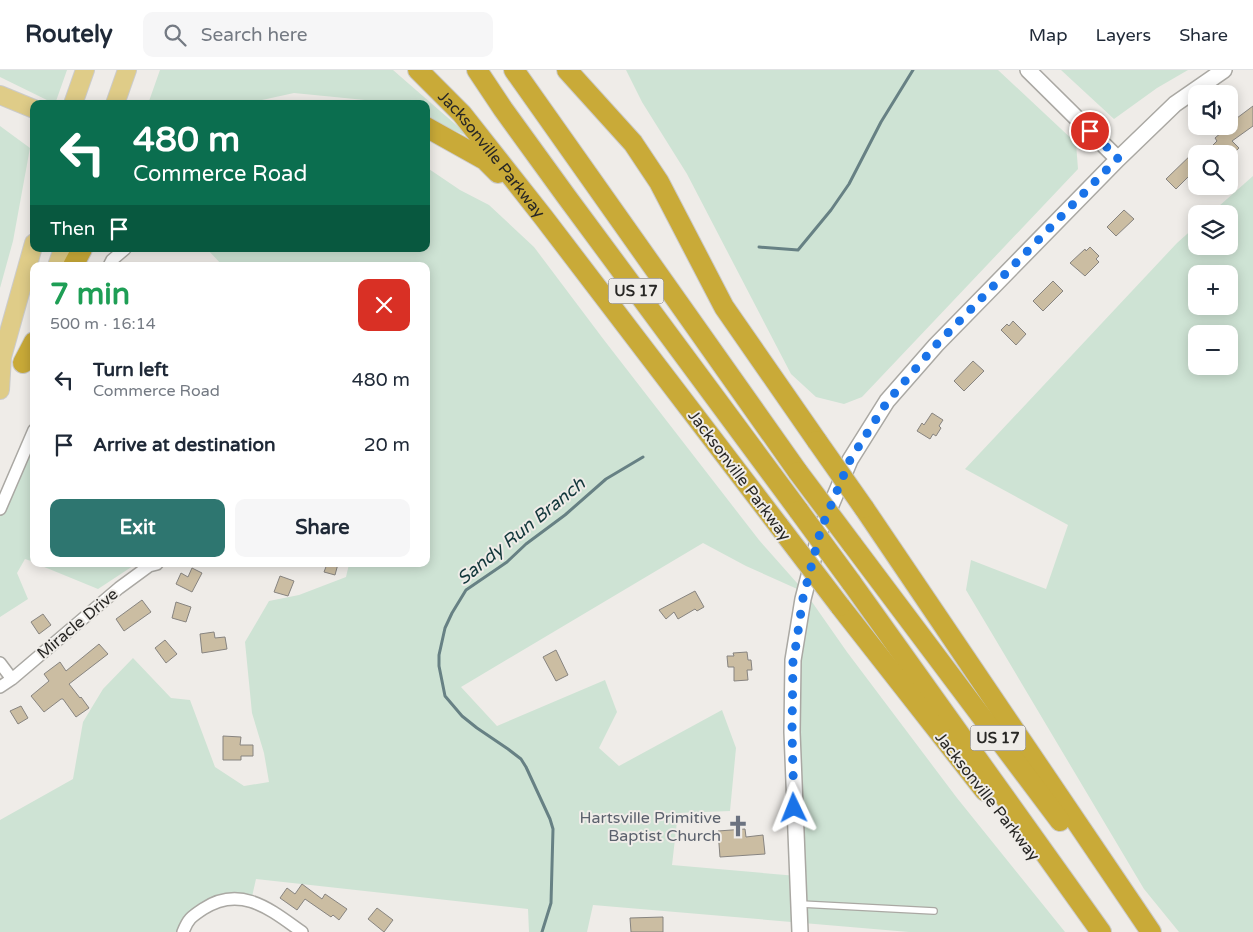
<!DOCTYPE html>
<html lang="en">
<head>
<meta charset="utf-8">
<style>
  :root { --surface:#fff; --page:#f6f6f7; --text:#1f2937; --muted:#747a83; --line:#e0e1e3; --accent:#2e7670 }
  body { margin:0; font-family:"Varela Round",sans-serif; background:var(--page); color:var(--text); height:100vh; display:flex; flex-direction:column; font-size:19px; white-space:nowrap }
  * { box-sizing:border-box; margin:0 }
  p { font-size:16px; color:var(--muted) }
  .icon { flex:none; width:28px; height:28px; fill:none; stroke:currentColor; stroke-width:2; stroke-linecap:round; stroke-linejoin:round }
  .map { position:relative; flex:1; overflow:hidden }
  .details { position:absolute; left:30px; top:192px; width:400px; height:305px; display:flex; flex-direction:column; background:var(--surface); border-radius:10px; box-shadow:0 2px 12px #0003 }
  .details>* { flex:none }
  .hud { position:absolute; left:30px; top:30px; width:400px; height:152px; border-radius:10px; box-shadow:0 2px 12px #0003; background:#0b6e4f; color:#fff; overflow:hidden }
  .tools { position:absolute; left:1188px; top:15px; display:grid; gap:10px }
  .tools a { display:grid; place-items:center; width:50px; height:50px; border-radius:10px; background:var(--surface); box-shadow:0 2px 12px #0003; font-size:25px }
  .pin { position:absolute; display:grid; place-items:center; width:42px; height:42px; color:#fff; margin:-21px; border:2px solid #fff; border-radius:50%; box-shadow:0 1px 5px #0007 }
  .me { position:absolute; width:55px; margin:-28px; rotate:358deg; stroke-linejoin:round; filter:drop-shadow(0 0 4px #0008) }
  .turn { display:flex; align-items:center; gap:18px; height:105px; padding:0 20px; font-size:22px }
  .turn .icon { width:65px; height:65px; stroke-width:2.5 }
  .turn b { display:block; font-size:35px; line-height:42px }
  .then { display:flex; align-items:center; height:48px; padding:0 20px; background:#0003; gap:10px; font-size:19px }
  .round { display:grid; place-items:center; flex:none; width:52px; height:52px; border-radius:10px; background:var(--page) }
  .overview { display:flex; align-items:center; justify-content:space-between; height:85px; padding:0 20px }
  h1 { font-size:30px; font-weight:700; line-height:38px; color:#1e9e55 }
  .primary-button { display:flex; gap:10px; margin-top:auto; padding:10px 20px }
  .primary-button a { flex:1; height:58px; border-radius:10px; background:var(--accent); color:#fff; font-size:20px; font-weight:700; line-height:58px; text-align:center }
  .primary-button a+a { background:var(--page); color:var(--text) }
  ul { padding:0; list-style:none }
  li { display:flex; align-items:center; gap:15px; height:65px; padding:0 20px }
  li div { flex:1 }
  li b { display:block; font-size:19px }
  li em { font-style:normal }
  header { display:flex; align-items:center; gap:30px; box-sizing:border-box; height:70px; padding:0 25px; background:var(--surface); border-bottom:1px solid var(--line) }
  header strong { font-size:24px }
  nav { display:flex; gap:28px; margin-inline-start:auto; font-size:18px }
  .search { width:350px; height:45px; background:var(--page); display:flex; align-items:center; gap:12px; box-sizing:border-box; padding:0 18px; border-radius:10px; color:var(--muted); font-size:19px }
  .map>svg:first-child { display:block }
  .green { fill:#cee3d4; fill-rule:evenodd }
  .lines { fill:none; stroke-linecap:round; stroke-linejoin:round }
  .stream { stroke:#678184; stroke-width:3 }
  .building { fill:#cbbda2; stroke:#878480 }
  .lane-casing { stroke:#aaa8a3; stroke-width:8 }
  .street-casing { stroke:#aaa8a3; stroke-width:14 }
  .secondary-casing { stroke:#aaa8a3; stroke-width:18 }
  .primary-casing { stroke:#cbcbcb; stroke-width:20 }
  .highway-casing { stroke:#cbcbcb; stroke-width:22 }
  .lane { stroke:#fff; stroke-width:5.5 }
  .street { stroke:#fff; stroke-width:11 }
  .secondary { stroke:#fff; stroke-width:15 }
  .primary { stroke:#dfcc88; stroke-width:18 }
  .highway { stroke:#c9aa38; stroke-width:20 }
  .highway-bridge-casing { stroke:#cbcbcb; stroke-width:22; stroke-linecap:butt }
  .highway-bridge { stroke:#c9aa38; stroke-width:20 }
  .route { stroke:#1a73e8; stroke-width:9; stroke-dasharray:0 16.2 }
  .labels { text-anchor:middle; stroke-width:4; stroke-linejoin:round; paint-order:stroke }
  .shield { fill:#efece8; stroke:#646260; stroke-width:1 }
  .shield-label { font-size:15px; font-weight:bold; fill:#282725 }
  .street-label { font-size:16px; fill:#282725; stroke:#efece8 }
  .worship-label { font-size:16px; fill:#5b616d; stroke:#efece8; text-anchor:end }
  .water-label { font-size:18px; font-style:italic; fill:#12373b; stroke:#efece8 }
</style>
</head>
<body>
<header>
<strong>Routely</strong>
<div class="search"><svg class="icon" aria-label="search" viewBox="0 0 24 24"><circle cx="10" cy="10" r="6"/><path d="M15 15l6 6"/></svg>Search here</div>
<nav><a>Map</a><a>Layers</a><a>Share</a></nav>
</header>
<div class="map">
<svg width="1253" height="862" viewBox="0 0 1253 862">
  <rect width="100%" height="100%" fill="#efece8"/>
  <path class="green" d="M0 0H67L55 34 0 7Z
    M160 0H393L470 67 426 49V34H389L385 32 294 23 243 34H148Z
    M626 0H998L1076 73 1078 99 862 327 844 334 816 327 791 304 687 104 642 32Z
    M1061 0H1188L1157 18 1114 49Z
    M0 56 30 78 13 171 0 218Z
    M426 97 460 120 489 135 534 177 604 270 759 470 805 522 847 582 957 728 1065 862H909L593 835 587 862H529L528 839 256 809 251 831H215L183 862H0V750L73 709 83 652 103 619 133 588 171 628 190 630 215 697 244 716 269 712 264 683 252 643 245 572 269 531 299 525 346 507 349 494H426V196H223L207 179H426ZM703 473 746 496 804 522 792 662 797 806 672 795 678 743 730 741 736 678 722 640 619 696 599 678 617 642 605 610 497 656 461 617Z
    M1253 106V862H1179L1144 819 966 520 971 490 1046 519 1068 455 965 399 1177 173 1196 156V176H1229V144H1210ZM1196 204H1229V236H1196ZM1196 264H1229V296H1196Z
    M34 360V492L25 489 17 503 28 529 0 547V439Z
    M37 494H136L98 519Z"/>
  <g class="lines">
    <path class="stream" d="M759 177 798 180 831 140 849 114 881 52 913 0
      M542 862 551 833 553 759 550 749 526 697 521 689 508 679 477 658 462 646 445 626 439 596V585L445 558 452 543 466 520 507 492 526 474 565 445 606 409 643 387"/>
  </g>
  <path class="building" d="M1253 36V56L1232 71 1239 78 1233 84H1204L1217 71 1215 68 1222 62 1223 63 1237 48Z
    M1196 80V99L1176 119 1166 109Z
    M1124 140 1134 149 1116 166 1107 157Z
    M1090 177 1099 186 1096 189 1099 192 1085 206 1070 193 1085 179 1086 181Z
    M1053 211 1063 221 1043 241 1033 231Z
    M1013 251 1026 264 1016 275 1001 260 1007 254 1009 256Z
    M973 291 984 301 964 321 954 311Z
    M932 343 943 350 939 356 941 358 936 366 933 364 930 369 917 361 922 353 924 355Z
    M327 494H338L335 505 324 502Z
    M192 498 202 503 192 522 176 514 181 503 188 507Z
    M280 506 294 511 288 526 274 522Z
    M695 521 704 537 697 541 695 539 678 549 674 542 666 549 659 540Z
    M142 530 151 542 124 561 116 549Z
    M176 532 191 537 186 552 172 548Z
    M43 544 51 555 39 564 31 552Z
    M214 562 215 568 225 567 227 579 202 583 200 564Z
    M165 570 177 584 166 593 155 578Z
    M99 574 108 584 69 614 80 628 81 627 89 638 76 647 63 629H61L44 642 31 626 49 611 44 604 60 592 66 601Z
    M556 580 568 605 556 611 543 587Z
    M747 582 748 590H751L752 600H747L748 610 734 611V597H728L727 586H734L733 583Z
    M21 636 28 648 18 654 10 641Z
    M223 666 241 667 240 675H253V686H241V690H223Z
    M745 759 746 767 763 765 765 784 720 787 718 761Z
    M302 814 322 829 325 824 347 839 339 850 333 845 331 847 305 829 297 840 280 828 287 818 295 824Z
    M377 838 393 850 384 862 368 849Z
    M663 847V862H631L630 848Z"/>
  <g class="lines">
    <g class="lane-casing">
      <path id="lane" d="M801 834 934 841"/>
    </g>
    <g class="street-casing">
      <path id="street" d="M109 196 112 190 125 179
        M0 439 34 360
        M0 593 12 609
        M0 617 12 609 119 518 149 496 157 494
        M183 862C188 849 191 847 203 839 241 814 271 840 302 862"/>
    </g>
    <g class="secondary-casing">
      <path id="secondary" d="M1028 0 1118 89
        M800 862 792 662 793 590 803 529 821 459 850 390 887 331 936 275 1118 89 1175 34 1224 0"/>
    </g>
    <g class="primary-casing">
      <path id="primary" d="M0 25 34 39
        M73 34 85 0
        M115 34 127 0
        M57 196 63 179
        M0 320 2 287 34 173"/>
    </g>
    <g class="highway-casing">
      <g id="highway">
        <path id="s1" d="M418 0 462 44 544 148 779 456"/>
        <path d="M477 0 503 39 566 126 799 441"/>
        <path d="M514 0 798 402"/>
        <path d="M567 0 633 73 659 112 724 237 817 371"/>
        <path d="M426 57 485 90 498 103"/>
        <path d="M73 196 82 179"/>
        <path d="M23 293 34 272"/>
        <path d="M864 438 1151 862"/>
        <path d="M852 474 1060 751"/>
        <path d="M851 512 1101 862"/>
        <path d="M840 536 985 721"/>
      </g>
    </g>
    <use href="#lane" class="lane"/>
    <use href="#street" class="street"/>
    <use href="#secondary" class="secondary"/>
    <use href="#primary" class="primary"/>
    <use href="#highway" class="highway"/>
    <g class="highway-bridge-casing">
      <path id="highway-bridge" d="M817 371 864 438
        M798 402 852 474
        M799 441 851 512
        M779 456 840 536"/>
    </g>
    <use href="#highway-bridge" class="highway-bridge"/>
  </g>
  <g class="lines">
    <path class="route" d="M794 738 792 662 793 590 796 575 803 528 821 459 850 390 887 332 936 275 1118 88 1090 61"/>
  </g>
  <defs>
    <g id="church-bare" transform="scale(1.725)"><path d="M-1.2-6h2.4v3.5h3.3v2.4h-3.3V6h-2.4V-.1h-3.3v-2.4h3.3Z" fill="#6b7280" stroke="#efece8" stroke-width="2.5" paint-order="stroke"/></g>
  </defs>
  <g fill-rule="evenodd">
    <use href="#church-bare" x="738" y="756"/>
  </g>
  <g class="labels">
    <g class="shield">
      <rect x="608.5" y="208.5" width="55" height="25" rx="4"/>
      <rect x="970.5" y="655.5" width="55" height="25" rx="4"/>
    </g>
    <g class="shield-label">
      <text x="636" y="226">US 17</text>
      <text x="998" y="673">US 17</text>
    </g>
    <g class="street-label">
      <text dy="6" stroke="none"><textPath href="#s1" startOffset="112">Jacksonville Parkway</textPath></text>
      <text transform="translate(740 405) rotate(53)" y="6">Jacksonville Parkway</text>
      <text transform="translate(77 553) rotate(-40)" y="6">Miracle Drive</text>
      <text transform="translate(988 726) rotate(52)" y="6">Jacksonville Parkway</text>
    </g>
    <g class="worship-label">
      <text x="721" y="753">Hartsville Primitive<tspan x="721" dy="18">Baptist Church</tspan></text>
    </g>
    <g class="water-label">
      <text transform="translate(521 461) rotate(-39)" y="6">Sandy Run Branch</text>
    </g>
  </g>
</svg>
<div class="tools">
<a><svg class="icon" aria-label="sound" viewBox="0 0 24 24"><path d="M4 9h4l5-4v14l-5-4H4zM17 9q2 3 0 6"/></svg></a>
<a><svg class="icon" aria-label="search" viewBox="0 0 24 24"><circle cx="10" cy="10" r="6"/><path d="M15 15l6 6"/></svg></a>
<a><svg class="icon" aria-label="layers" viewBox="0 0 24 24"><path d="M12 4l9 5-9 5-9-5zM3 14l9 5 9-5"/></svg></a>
<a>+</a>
<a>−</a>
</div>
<div class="pin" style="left:1090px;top:61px;background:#d93025"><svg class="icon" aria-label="arrive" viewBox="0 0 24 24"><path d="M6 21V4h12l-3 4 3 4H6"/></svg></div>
<svg class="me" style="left:794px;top:738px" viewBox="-20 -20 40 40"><path d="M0-17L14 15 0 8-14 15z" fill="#1a73e8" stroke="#fff" stroke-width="4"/></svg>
<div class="hud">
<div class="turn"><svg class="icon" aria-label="left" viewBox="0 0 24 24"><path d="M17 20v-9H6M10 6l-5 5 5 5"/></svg><div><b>480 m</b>Commerce Road</div></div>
<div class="then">Then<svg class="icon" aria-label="arrive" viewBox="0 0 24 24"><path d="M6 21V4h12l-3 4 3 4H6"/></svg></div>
</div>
<section class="details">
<div class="overview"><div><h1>7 min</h1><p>500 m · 16:14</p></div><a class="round" style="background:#d93025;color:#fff"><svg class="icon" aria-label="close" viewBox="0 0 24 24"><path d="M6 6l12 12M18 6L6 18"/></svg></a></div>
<ul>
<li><svg class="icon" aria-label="left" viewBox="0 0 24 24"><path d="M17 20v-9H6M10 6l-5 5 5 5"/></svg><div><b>Turn left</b><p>Commerce Road</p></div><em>480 m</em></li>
<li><svg class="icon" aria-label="arrive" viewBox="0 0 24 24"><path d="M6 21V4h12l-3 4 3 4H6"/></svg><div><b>Arrive at destination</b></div><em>20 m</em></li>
</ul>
<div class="primary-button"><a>Exit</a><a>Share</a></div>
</section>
</div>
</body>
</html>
